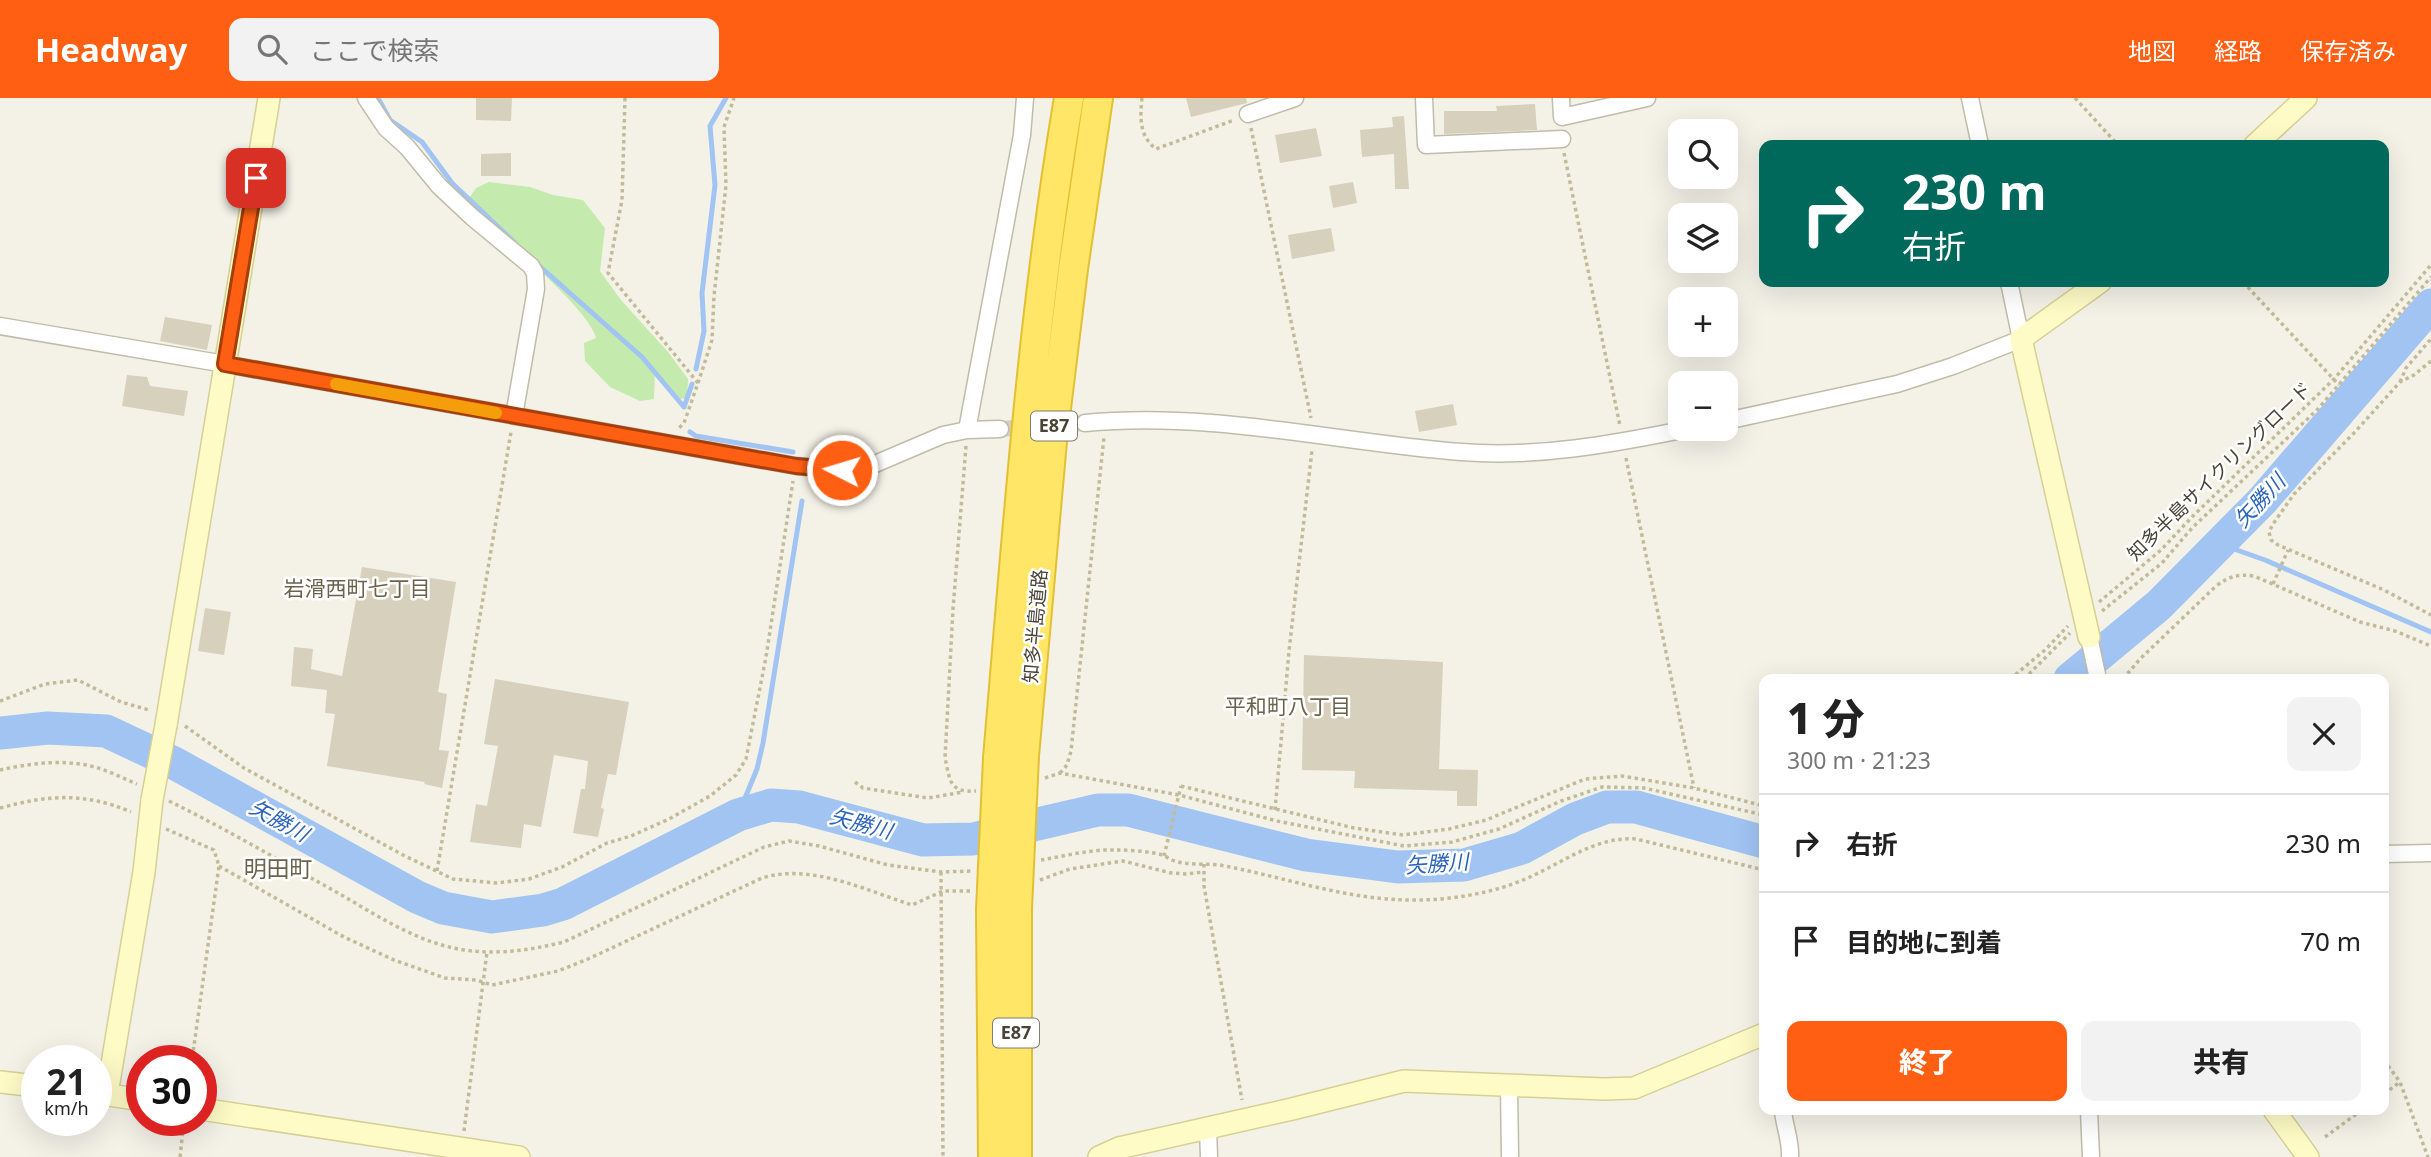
<!DOCTYPE html>
<html lang="ja">
<head>
<meta charset="utf-8">
<style>
  :root { --surface:#fff; --page:#f2f2f2; --text:#222; --muted:#767676; --line:#e0e0e0; --accent:#ff5f13 }
  body { margin:0; font-family:"Noto Sans","Noto Sans JP",sans-serif; background:var(--page); color:var(--text); height:100vh; display:flex; flex-direction:column; font-size:26px; white-space:nowrap }
  * { box-sizing:border-box; margin:0 }
  p { font-size:23px; color:var(--muted) }
  .icon { flex:none; width:38px; height:38px; fill:none; stroke:currentColor; stroke-width:2; stroke-linecap:round; stroke-linejoin:round }
  .map { position:relative; flex:1; overflow:hidden }
  .sheet { position:absolute; left:1759px; top:576px; width:630px; height:441px; display:flex; flex-direction:column; background:var(--surface); border-radius:14px; box-shadow:0 7px 28px #0002 }
  .sheet>* { flex:none }
  .top-card { position:absolute; left:1759px; top:42px; width:630px; height:147px; border-radius:14px; box-shadow:0 7px 28px #0002; background:#00695c; color:#fff; overflow:hidden }
  .controls { position:absolute; left:1668px; top:21px; display:grid; gap:14px }
  .controls a { display:grid; place-items:center; width:70px; height:70px; border-radius:14px; background:var(--surface); box-shadow:0 7px 28px #0002; font-size:35px }
  .speed { position:absolute; left:21px; top:947px; display:flex; gap:14px; font-size:35px; font-weight:700; text-align:center }
  .speed>* { display:grid; place-content:center; width:91px; height:91px; border-radius:50%; background:var(--surface); box-shadow:0 7px 28px #0002; line-height:1 }
  .speed small { font-size:18px; font-weight:400 }
  .speed .limit { border:10px solid #d22; background:#fff; color:#111 }
  .pin { position:absolute; display:grid; place-items:center; width:60px; height:60px; color:#fff; margin:-30px; border-radius:14px; box-shadow:0 4px 10px #0006 }
  .me { position:absolute; width:77px; margin:-38px; rotate:275deg; stroke-linejoin:round; filter:drop-shadow(0 0 5px #0008) }
  .turn { display:flex; align-items:center; gap:24px; height:147px; padding:0 28px; font-size:32px }
  .turn .icon { width:91px; height:91px; stroke-width:2.5 }
  .turn b { display:block; font-size:49px; line-height:60px }
  .round { display:grid; place-items:center; flex:none; width:74px; height:74px; border-radius:14px; background:var(--page) }
  .headline { display:flex; align-items:center; justify-content:space-between; height:119px; padding:0 28px }
  h1 { font-size:42px; font-weight:800; line-height:52px }
  .button { display:flex; gap:14px; margin-top:auto; padding:14px 28px }
  .button a { flex:1; height:80px; border-radius:14px; background:var(--accent); color:#fff; font-size:28px; font-weight:800; line-height:80px; text-align:center }
  .button a+a { background:var(--page); color:var(--text) }
  ul { padding:0; list-style:none }
  li { display:flex; align-items:center; gap:21px; height:98px; padding:0 28px; border-top:2px solid var(--line) }
  li div { flex:1 }
  li b { display:block; font-size:26px }
  li em { font-style:normal }
  header { display:flex; align-items:center; gap:42px; box-sizing:border-box; height:98px; padding:0 35px; background:var(--accent); color:#fff }
  header strong { font-size:33px }
  nav { display:flex; gap:38px; margin-inline-start:auto; font-size:24px }
  .search { width:490px; height:63px; background:var(--page); display:flex; align-items:center; gap:18px; box-sizing:border-box; padding:0 24px; border-radius:14px; color:var(--muted); font-size:26px }
  .map>svg:first-child { display:block }
  .green { fill:#c5eaae }
  .lines { fill:none; stroke-linecap:round; stroke-linejoin:round }
  .stream { stroke:#a1c4f3; stroke-width:5 }
  .river { stroke:#a1c4f3; stroke-width:33 }
  .building { fill:#d6d0bc }
  .street-tunnel { stroke:#d2cfc4; stroke-width:16; stroke-dasharray:16 8; stroke-linecap:butt }
  .street-casing { stroke:#c0bca9; stroke-width:19 }
  .secondary-casing { stroke:#d6d095; stroke-width:24 }
  .highway-casing { stroke:#e3c032; stroke-width:32 }
  .path { stroke:#c2bb9a; stroke-width:3.5; stroke-dasharray:3.5 3.5; stroke-linecap:butt }
  .street { stroke:#fff; stroke-width:16 }
  .secondary { stroke:#fffbc6; stroke-width:21 }
  .highway { stroke:#ffe667; stroke-width:28 }
  .secondary-bridge-casing { stroke:#d6d095; stroke-width:24; stroke-linecap:butt }
  .highway-bridge-casing { stroke:#e3c032; stroke-width:32; stroke-linecap:butt }
  .path-bridge { stroke:#c2bb9a; stroke-width:3.5; stroke-dasharray:3.5 3.5; stroke-linecap:butt }
  .secondary-bridge { stroke:#fffbc6; stroke-width:21 }
  .highway-bridge { stroke:#ffe667; stroke-width:28 }
  .route-casing { stroke:#a63e0c; stroke-width:18 }
  .route { stroke:#ff5f13; stroke-width:12 }
  .slow { stroke:#f59e0b; stroke-width:12 }
  .labels { text-anchor:middle; stroke-width:5; stroke-linejoin:round; paint-order:stroke }
  .shield { fill:#fff; stroke:#7f7c72; stroke-width:2 }
  .shield-label { font-size:18px; font-weight:bold; fill:#484436 }
  .street-label { font-size:19px; fill:#484436; stroke:#fff }
  .water-label { font-size:21px; font-style:italic; fill:#2b64b8; stroke:#fff }
  .neighbourhood-label { font-size:21px; fill:#6b644c; stroke:#fff }
  .quarter-label { font-size:23px; fill:#6b644c; stroke:#fff }
</style>
</head>
<body>
<header>
<strong>Headway</strong>
<div class="search"><svg class="icon" aria-label="search" viewBox="0 0 24 24"><circle cx="10" cy="10" r="6"/><path d="M15 15l6 6"/></svg>ここで検索</div>
<nav><a>地図</a><a>経路</a><a>保存済み</a></nav>
</header>
<div class="map">
<svg width="2431" height="1059" viewBox="0 0 2431 1059">
  <rect width="100%" height="100%" fill="#f4f2e7"/>
  <path class="green" d="M489 84 530 89 553 97 583 102 605 130 600 173 621 202 668 254 688 281 687 300 680 301 655 272 654 301 640 303 610 289 585 263 584 245 596 240C590 212 499 136 474 112L468 102 476 90Z"/>
  <g class="lines">
    <path class="stream" d="M378 0 390 22 422 44 452 85 514 144
      M536 165 642 259 684 309
      M696 271 704 233 702 195 715 87 710 28 726 0
      M684 309 692 286
      M690 334 696 338 793 354
      M2220 446 2265 462 2431 534
      M738 717 757 671 763 645 802 403"/>
    <path class="river" d="M2070 581 2159 507 2262 403 2431 207
      M0 635 48 630 106 633 174 665 417 799 443 810 492 819 543 812 563 806 738 717 771 707 799 709 923 742 973 741 1098 712H1128L1306 757 1398 769 1464 767 1522 750 1575 721 1607 709H1636L1764 744"/>
  </g>
  <path class="building" d="M476 0H512L511 23 476 22Z
    M1186 0H1246L1247 5 1191 19Z
    M1535 6 1537 32 1444 36V13H1497L1496 8Z
    M1404 18 1409 91H1395L1394 56 1362 59 1360 32 1393 29 1392 19Z
    M1316 30 1322 58 1280 65 1275 37Z
    M511 55V78H481V56Z
    M1353 84 1357 105 1333 110 1329 88Z
    M1331 130 1335 153 1292 161 1288 137Z
    M165 219 212 227 207 252 160 243Z
    M127 277 147 279 150 288 188 293 184 318 122 308Z
    M1453 306 1457 327 1419 334 1415 313Z
    M362 469 456 484 438 594 447 596 439 652 449 653 442 690 424 686 425 684 327 668 335 616 325 615 327 592 291 588 294 549 313 551 311 571 342 578Z
    M205 510 231 514 224 557 198 553Z
    M1304 557 1443 564 1439 671 1478 672 1477 708H1457V693L1354 690 1355 673 1302 672Z
    M495 581 629 604 616 677 608 676 601 710 604 711 598 739 573 735 581 691H585L588 663 554 657 541 729 524 726 521 750 470 744 476 706 487 708 498 648 484 646Z"/>
  <g class="lines">
    <path class="street-tunnel" d="M1000 331 1085 325"/>
    <g class="street-casing">
      <path id="street" d="M366 0 386 30 407 49 439 88 472 119 531 168 535 175 536 191 514 318
        M1424 0 1426 47 1562 41
        M1561 0 1562 19 1647 0
        M1970 0 1980 47
        M1248 16 1295 0
        M0 228 225 266 796 368 842 372 875 366 943 337 967 332 1000 331
        M1726 323 1897 286 1953 268 2021 241 2009 184
        M1085 325C1212 313 1335 344 1461 354 1537 360 1613 346 1687 331
        M967 332 1022 37 1025 0
        M2089 539 2098 581
        M2384 756 2431 755
        M1509 986 1510 1059
        M1783 1012C1784 1028 1791 1042 1790 1059
        M2089 1012 2091 1059
        M1208 1030 1209 1059"/>
    </g>
    <g class="secondary-casing">
      <path id="secondary" d="M2255 47 2306 0
        M2089 539 2021 241 2100 184
        M166 627 269 0
        M0 984 37 988
        M96 995 142 1002
        M107 996 144 774 152 702
        M201 1011 519 1059
        M2274 1012 2308 1059
        M1099 1059 1119 1050 1292 1011 1404 983 1604 991 1634 990 1764 936"/>
    </g>
    <g class="highway-casing">
      <path id="highway" d="M1024 658 1052 343 1073 171 1098 0
        M998 660C1017 440 1032 219 1069 0
        M991 812 993 1059
        M1017 1059V811"/>
    </g>
    <path class="path" d="M625 0 622 102 608 175 698 285 684 325 679 330
      M1142 0C1140 19 1139 38 1156 51L1234 22
      M2075 0 2118 47
      M1251 30 1311 320
      M1564 55 1620 328
      M2243 184 2339 287
      M2431 263 2414 277 2400 284 2354 335 2294 396 2273 426 2269 434 2271 442 2278 447 2384 492 2431 517
      M2400 284 2406 270 2431 241
      M698 285 712 242 714 198 726 87 724 29 734 0
      M966 348 953 511 945 660C950 682 949 695 976 693
      M1626 360 1694 690
      M2273 486 2288 452
      M2099 504 2161 452 2193 418 2334 281 2431 167
      M2102 513 2162 465 2192 430 2318 311 2431 179
      M2010 581 2045 552 2068 528
      M2024 581 2070 535
      M2123 581 2140 561 2216 488C2230 478 2238 476 2254 478L2360 524 2395 533 2431 548
      M0 603 45 586 78 582 121 604 149 612
      M185 628 244 670 403 757 453 781 497 785 529 781 562 769 607 745 631 738 669 721 710 698 736 677 746 661 766 559 793 383
      M0 672C31 665 70 660 101 671 113 675 125 681 137 686
      M1060 675 1067 667 1071 653 1104 339
      M1045 680 1060 675 1179 697 1277 723 1404 748 1452 744 1499 731 1561 703 1602 689 1644 690 1764 717
      M855 684 863 690 928 700 963 694
      M1181 688 1354 730 1403 737 1449 731 1486 722 1585 681 1622 678 1694 690 1764 708
      M169 703C226 731 282 764 338 795 378 818 418 845 464 852 499 857 530 852 564 844L764 749 789 743 819 748 888 767 941 774 972 773
      M0 710C48 697 84 694 131 714
      M1275 712 1289 553 1312 352
      M166 731 214 752 219 768 192 962
      M1041 762C1065 758 1091 751 1115 752 1130 752 1148 753 1163 757 1166 758 1169 761 1172 762 1187 768 1204 765 1220 767 1300 782 1365 810 1450 800 1475 797 1499 792 1523 782 1560 767 1594 738 1636 741L1764 772
      M1204 766V788L1242 1002
      M219 768 344 839 394 862 445 880 476 882 492 887 558 873 588 861 762 780C811 765 865 792 912 807L943 793H971
      M437 773 511 334
      M941 774 943 1059
      M1040 782 1070 771 1123 763 1171 775 1185 776 1204 774
      M2384 962 2400 984 2428 1059
      M2384 996 2400 984
      M464 1033 487 854
      M2325 1039 2362 1012
      M180 1059 184 1022"/>
    <use href="#street" class="street"/>
    <use href="#secondary" class="secondary"/>
    <use href="#highway" class="highway"/>
    <g class="secondary-bridge-casing">
      <path id="secondary-bridge" d="M152 702 166 627"/>
    </g>
    <g class="highway-bridge-casing">
      <path id="highway-bridge" d="M1017 811 1024 658
        M991 812 998 660"/>
    </g>
    <path class="path-bridge" d="M1164 758 1181 688"/>
    <use href="#secondary-bridge" class="secondary-bridge"/>
    <use href="#highway-bridge" class="highway-bridge"/>
  </g>
  <g class="lines">
    <g class="route-casing">
      <path id="route" d="M256 80 225 266 796 368 842 372"/>
    </g>
    <use href="#route" class="route"/>
    <path class="slow" d="M336 286 496 315"/>
  </g>
  <g class="labels">
    <g class="shield">
      <rect x="1031" y="313.5" width="46" height="29" rx="5"/>
      <rect x="993" y="920.5" width="46" height="29" rx="5"/>
    </g>
    <g class="shield-label">
      <text x="1054" y="334">E87</text>
      <text x="1016" y="941">E87</text>
    </g>
    <g class="street-label">
      <text transform="translate(2219 373) rotate(-44)" y="7">知多半島サイクリングロード</text>
      <text transform="translate(1035 528) rotate(-85)" y="7">知多半島道路</text>
    </g>
    <g class="water-label">
      <text transform="translate(2260 403) rotate(-47)" y="7">矢勝川</text>
      <text transform="translate(279 723) rotate(29)" y="7">矢勝川</text>
      <text transform="translate(861 726) rotate(15)" y="7">矢勝川</text>
      <text transform="translate(1437 766) rotate(-4)" y="7">矢勝川</text>
    </g>
    <g class="neighbourhood-label">
      <text x="357" y="498">岩滑西町七丁目</text>
      <text x="1288" y="616">平和町八丁目</text>
    </g>
    <g class="quarter-label">
      <text x="278" y="779">明田町</text>
    </g>
  </g>
</svg>
<div class="controls">
<a><svg class="icon" aria-label="search" viewBox="0 0 24 24"><circle cx="10" cy="10" r="6"/><path d="M15 15l6 6"/></svg></a>
<a><svg class="icon" aria-label="layers" viewBox="0 0 24 24"><path d="M12 4l9 5-9 5-9-5zM3 14l9 5 9-5"/></svg></a>
<a>+</a>
<a>−</a>
</div>
<div class="speed"><div>21<small>km/h</small></div><div class="limit">30</div></div>
<div class="pin" style="left:256px;top:80px;background:#d93025"><svg class="icon" aria-label="arrive" viewBox="0 0 24 24"><path d="M6 21V4h12l-3 4 3 4H6"/></svg></div>
<svg class="me" style="left:842px;top:372px" viewBox="-20 -20 40 40"><circle r="17" fill="#ff5f13" stroke="#fff" stroke-width="3"/><path d="M0-11L8 9 0 5-8 9z" fill="#fff"/></svg>
<div class="top-card">
<div class="turn"><svg class="icon" aria-label="right" viewBox="0 0 24 24"><path d="M7 20v-9h11M14 6l5 5-5 5"/></svg><div><b>230 m</b>右折</div></div>
</div>
<section class="sheet">
<div class="headline"><div><h1>1 分</h1><p>300 m · 21:23</p></div><a class="round"><svg class="icon" aria-label="close" viewBox="0 0 24 24"><path d="M6 6l12 12M18 6L6 18"/></svg></a></div>
<ul>
<li><svg class="icon" aria-label="right" viewBox="0 0 24 24"><path d="M7 20v-9h11M14 6l5 5-5 5"/></svg><div><b>右折</b></div><em>230 m</em></li>
<li><svg class="icon" aria-label="arrive" viewBox="0 0 24 24"><path d="M6 21V4h12l-3 4 3 4H6"/></svg><div><b>目的地に到着</b></div><em>70 m</em></li>
</ul>
<div class="button"><a>終了</a><a>共有</a></div>
</section>
</div>
</body>
</html>
